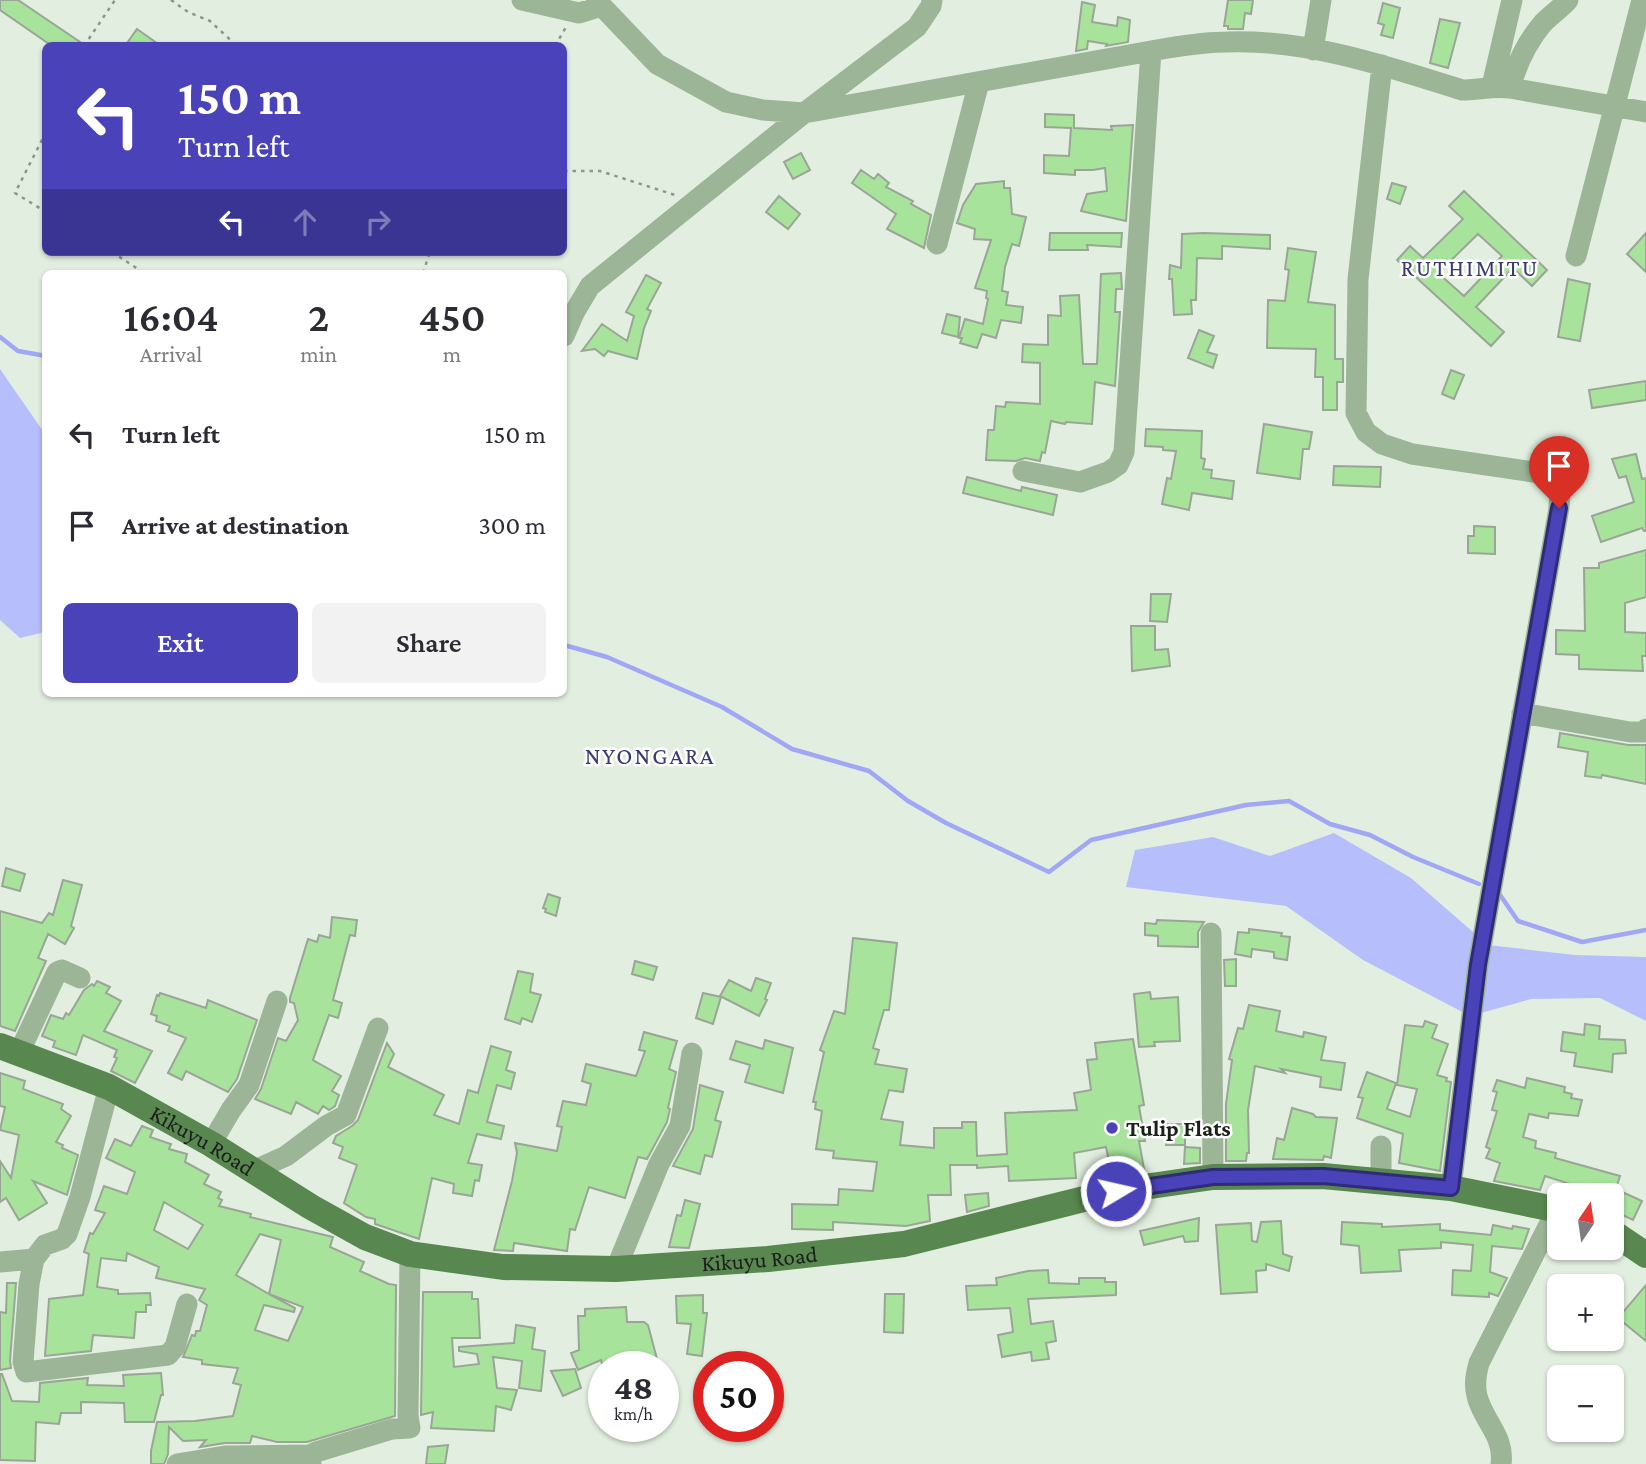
<!DOCTYPE html>
<html lang="en">
<head>
<meta charset="utf-8">
<style>
  :root { --surface:#fff; --page:#f2f2f3; --text:#2b2b33; --muted:#7c7c81; --accent:#4942b8 }
  body { margin:0; font-family:"Crimson Pro",serif; background:var(--page); color:var(--text); height:100vh; display:flex; flex-direction:column; font-size:26px; white-space:nowrap }
  * { box-sizing:border-box; margin:0 }
  p { font-size:23px; color:var(--muted) }
  .icon { flex:none; width:38px; height:38px; fill:none; stroke:currentColor; stroke-width:2; stroke-linecap:round; stroke-linejoin:round }
  .map { position:relative; flex:1; overflow:hidden }
  .panel { position:absolute; left:42px; top:270px; width:525px; height:427px; display:flex; flex-direction:column; background:var(--surface); border-radius:10px; box-shadow:0 2px 5px #0004 }
  .panel>* { flex:none }
  .hud { position:absolute; left:42px; top:42px; width:525px; height:214px; border-radius:10px; box-shadow:0 2px 5px #0004; background:#4942b8; color:#fff; overflow:hidden }
  .needle { width:46px; rotate:13deg }
  .fabs { position:absolute; left:1547px; top:1183px; display:grid; gap:14px }
  .fabs a { display:grid; place-items:center; width:77px; height:77px; border-radius:10px; background:var(--surface); box-shadow:0 2px 5px #0004; font-size:35px }
  .speed { position:absolute; left:588px; top:1351px; display:flex; gap:14px; font-size:35px; font-weight:700; text-align:center }
  .speed>* { display:grid; place-content:center; width:91px; height:91px; border-radius:50%; background:var(--surface); box-shadow:0 2px 5px #0004; line-height:1 }
  .speed small { font-size:18px; font-weight:400 }
  .speed .limit { border:10px solid #d22; background:#fff; color:#111 }
  .pin { position:absolute; display:grid; place-items:center; width:60px; height:60px; color:#fff; margin:-72px -30px; border-radius:50% 50% 50% 0; rotate:-45deg; box-shadow:0 0 7px #0007 }
  .pin .icon { rotate:45deg }
  .me { position:absolute; width:77px; margin:-38px; rotate:81deg; stroke-linejoin:round; filter:drop-shadow(0 0 5px #0008) }
  .turn { display:flex; align-items:center; gap:24px; height:147px; padding:0 21px; font-size:32px }
  .turn .icon { width:91px; height:91px; stroke-width:2.5 }
  .turn b { display:block; font-size:49px; line-height:60px }
  .lanes { display:flex; align-items:center; height:66px; padding:0 21px; background:#0003; justify-content:center; gap:35px; direction:ltr }
  .lanes .off { opacity:.35 }
  .eta { display:flex; justify-content:space-evenly; align-items:center; height:119px; text-align:center }
  .eta b { font-size:42px; font-weight:600; line-height:49px }
  .primary-button { display:flex; gap:14px; margin-top:auto; padding:14px 21px }
  .primary-button a { flex:1; height:80px; border-radius:10px; background:var(--accent); color:#fff; font-size:28px; font-weight:600; line-height:80px; text-align:center }
  .primary-button a+a { background:var(--page); color:var(--text) }
  ul { padding:0; list-style:none }
  li { display:flex; align-items:center; gap:21px; height:91px; padding:0 21px }
  li div { flex:1 }
  li b { display:block; font-size:26px }
  li em { font-style:normal }
  .map>svg:first-child { display:block }
  .green { fill:#b7befc }
  .lines { fill:none; stroke-linecap:round; stroke-linejoin:round }
  .stream { stroke:#a0a7f5; stroke-width:4.5 }
  .building { fill:#a8e39c; stroke:#9aa597; stroke-width:2; fill-rule:evenodd }
  .path { stroke:#8d968c; stroke-width:2.5; stroke-dasharray:3.5 5; stroke-linecap:butt }
  .minor { stroke:#9cb597; stroke-width:21 }
  .major { stroke:#598750; stroke-width:26 }
  .route-casing { stroke:#2f2b78; stroke-width:18 }
  .route { stroke:#4942b8; stroke-width:12 }
  .poi-dot { fill:#4942b8; stroke:#fff; stroke-width:2.5 }
  .labels { text-anchor:middle; stroke-width:5; stroke-linejoin:round; paint-order:stroke }
  .poi-label { font-size:23px; font-weight:bold; fill:#1b1f1a; stroke:#fff; text-anchor:start }
  .street-label { font-size:23px; fill:#1b1f1a; stroke:#fff }
  .neighbourhood-label { font-size:24px; letter-spacing:2px; fill:#383975; stroke:#fff }
</style>
</head>
<body>
<div class="map">
<svg width="1646" height="1464" viewBox="0 0 1646 1464">
  <rect width="100%" height="100%" fill="#e2efe0"/>
  <path class="green" d="M0 369 45 434V632L20 638 0 620Z
    M1334 833 1411 878 1488 945 1575 955 1646 957V1021L1600 998 1531 999 1470 1016 1363 960 1286 906 1126 887 1135 850 1213 837 1270 856Z"/>
  <g class="lines">
    <path class="stream" d="M0 337 18 351 46 356
      M564 645 607 657 722 707 792 749 869 771 908 801 946 823 1049 872 1091 840 1246 805 1289 801 1330 824 1370 835 1413 857 1479 884
      M1498 892 1518 921 1582 942 1646 930"/>
  </g>
  <path class="building" d="M0 0H18L86 46H52L0 10Z
    M1228 0H1253L1251 14 1245 13 1243 29H1228V26H1224Z
    M1082 2 1095 5 1092 22 1117 26 1118 17 1130 20 1128 42 1106 46 1107 44 1088 41 1087 49 1076 51Z
    M1383 3 1400 8 1393 38 1381 35 1384 25 1378 23Z
    M1440 19 1460 23 1448 68 1430 63Z
    M137 29 161 46H125Z
    M1045 114 1074 115V128L1112 130 1111 126 1133 125 1126 221 1081 211 1087 194 1107 191 1105 168 1093 170H1075V175L1044 173V155L1069 156 1071 128 1045 127Z
    M801 153 810 170 793 179 784 162Z
    M861 170 874 179 878 174 889 183 886 187 913 201 911 204 931 215 924 248 887 229 896 214 852 183Z
    M1004 181V188H1010L1012 214 1026 217 1019 246 1012 244 1005 267 1002 291 1008 292 1006 305 1023 307 1021 323 1001 320 996 338 982 334 977 348 960 343 962 338H959L965 319 983 324 988 299 986 298 987 291 975 288 991 240 974 239 975 229 957 223 963 205 976 184Z
    M1392 183 1406 187 1400 204 1387 199Z
    M1464 191 1547 270 1532 286 1513 268 1476 307 1504 332 1491 346 1397 260 1410 246 1423 258 1463 219 1449 206ZM1478 234 1502 256 1464 296 1438 273Z
    M779 196 800 214 788 229 766 212Z
    M1050 233H1122L1121 247 1087 245 1088 250H1049Z
    M1203 233 1270 235V249L1222 246V259L1197 258 1196 300H1191L1192 314 1174 315 1172 279H1169L1170 265 1181 268 1182 234Z
    M1646 233V272L1627 254Z
    M1288 248 1316 252 1308 302 1335 305V359H1343V382H1337V410H1323V377H1315L1316 349 1267 348 1268 300 1285 301 1289 270 1285 269Z
    M1121 273 1122 289H1116L1115 312H1120L1115 386 1095 382 1092 424 1066 422 1065 424 1051 421 1045 453 1042 452 1040 461 1025 458 1016 461 986 460 988 430H994L996 406 1005 407 1006 402 1040 404V363L1022 362 1023 344 1048 345V315L1061 316 1060 296 1079 295 1083 364H1097L1101 274Z
    M646 275 661 283 647 309 651 311 644 328 637 359 608 351 604 356 595 349 582 351 602 324 627 341 634 316 626 312Z
    M1568 279 1590 284 1580 341 1558 337Z
    M947 314 960 317 958 337 942 333Z
    M1199 330 1214 336 1207 352 1217 355 1213 368 1188 358Z
    M1451 370 1464 375 1454 399 1442 394Z
    M1646 381V400L1592 408 1589 390Z
    M1264 424 1312 432 1309 449H1303L1300 479 1257 473Z
    M1146 429 1202 431 1201 458 1205 459 1203 469 1212 470 1211 478 1234 481 1232 499 1192 493 1189 510 1162 504 1167 478 1171 479 1176 451 1163 450V447L1145 446Z
    M1636 454 1642 479 1646 478V531H1644L1642 528 1601 542 1592 516 1634 502 1626 476 1619 478 1612 459Z
    M1334 466 1381 467 1380 487 1333 485Z
    M967 477 1021 491 1022 487 1057 495 1053 515 963 493Z
    M1474 526 1495 527V554L1468 553V536H1474Z
    M1646 550V597L1625 603V632L1646 633V656H1642L1643 671 1579 669V655L1556 654V630L1585 631 1584 568H1599V563Z
    M1151 594H1171L1167 622 1150 621Z
    M1131 626H1155V650L1168 649 1170 666 1132 671Z
    M1560 733 1628 745H1646V784L1602 775 1601 778 1585 776 1588 752 1558 747Z
    M6 868 25 874 20 891 2 886Z
    M63 880 82 885 71 926 74 928 65 944 48 934 38 958 46 961 15 1031 0 1026V911L42 923 49 913 53 915Z
    M548 894 560 898 556 916 545 912 546 909 543 908Z
    M332 917 357 920 355 936 350 935 333 1000 342 1003 338 1018 329 1015 313 1060 341 1076 332 1091 339 1095 335 1106 329 1110 323 1106 318 1114 296 1102 291 1114 255 1099 261 1089 278 1038 286 1041 298 1020 294 1003 290 1002V998L308 939 317 942 319 935 330 938Z
    M1157 920 1204 922 1198 932V947L1158 946V936L1145 935V923L1156 924Z
    M1249 929 1282 933 1281 936 1290 937 1287 960 1274 958V952L1252 949 1251 957 1235 954 1238 932 1249 933Z
    M853 938 897 943 889 1010H884L873 1048 879 1050 875 1064 907 1069 903 1092 889 1090 881 1119 903 1122 900 1145 934 1148V1128H962V1122H976L977 1156 1007 1154 1005 1113 1077 1110 1074 1093 1091 1090 1087 1060 1097 1059 1095 1043 1133 1039 1144 1105 1139 1106 1145 1141H1139L1144 1169 1117 1173 1114 1161 1109 1162 1106 1147 1074 1153 1076 1178 1009 1181 1008 1166 977 1168V1165H950L951 1195H928L930 1221 906 1226 833 1222V1230L792 1229V1204L838 1205 839 1189 873 1191 877 1162 833 1158 834 1151 816 1149 822 1111 815 1109 816 1102H813L824 1052 820 1050 834 1011 845 1014Z
    M1236 959V986H1225L1224 960Z
    M635 961 657 967 653 980 632 974Z
    M518 971 533 974 530 992 541 995 532 1022 522 1018 520 1024 505 1019Z
    M756 978 771 983 765 999 767 1000 759 1016 720 996 729 980 751 991Z
    M97 981 110 987 106 993 121 1001 104 1031 152 1051 135 1083 111 1071 117 1058 114 1057 117 1050 83 1035 76 1055 53 1047 55 1041 42 1036 51 1015 63 1019 66 1013 69 1015 84 990 92 984 94 986Z
    M1150 992 1151 999 1178 997 1180 1041 1154 1042 1155 1046 1139 1047 1134 994Z
    M160 993 206 1008 208 1000 257 1020 237 1079 228 1092 186 1071 182 1080 168 1073 186 1038 168 1031 170 1026 156 1021 157 1016 151 1014 157 995 159 996Z
    M703 993 721 997 713 1024 696 1018Z
    M1249 1005 1280 1011 1276 1031 1303 1037 1304 1032 1326 1037 1321 1060 1345 1063 1341 1090 1320 1087 1321 1077 1281 1069 1285 1073 1255 1066 1248 1110 1249 1153H1247L1246 1161H1226V1104L1232 1060 1229 1059 1238 1028 1243 1029Z
    M1425 1021 1437 1025 1432 1038 1448 1044 1437 1075 1447 1078 1446 1081 1451 1082 1440 1171 1399 1163 1403 1134 1357 1118 1363 1098 1358 1097 1367 1072 1396 1083 1387 1109 1410 1117 1417 1089 1397 1085 1405 1025 1423 1027Z
    M1585 1024 1600 1026 1599 1039 1625 1040 1626 1053 1613 1054 1612 1072 1574 1066 1576 1053 1561 1051 1563 1032 1584 1035Z
    M644 1032 677 1041 669 1069 676 1072 668 1108 670 1109 667 1122 647 1159 638 1157 625 1198 589 1187 575 1230 570 1229 567 1251 514 1243 513 1251 494 1250 512 1181 517 1153 515 1143 557 1151 562 1127 557 1126 563 1101 586 1105 591 1084 582 1081 586 1064 636 1076 645 1051 639 1050Z
    M765 1040 793 1048 783 1093 745 1082 750 1065 730 1059 736 1041 763 1049Z
    M387 1043 394 1054 388 1067 444 1095 434 1115 459 1124 468 1090 478 1093 491 1046 511 1052 506 1070 515 1073 511 1089 497 1085 487 1122 504 1126 501 1139 477 1134 468 1163 482 1165 479 1181 475 1180 472 1196 453 1193 454 1184 432 1178 419 1239 375 1224V1219L366 1217 344 1203 357 1165 339 1158 343 1147 333 1143 336 1136 352 1126 358 1120Z
    M0 1073 25 1081 23 1089 63 1104 61 1109 71 1116 56 1142 63 1145 62 1148 78 1155 67 1195 33 1181 47 1203 19 1220 6 1198 0 1202V1161L11 1178 19 1135 0 1130 5 1107 0 1106Z
    M1527 1078 1565 1087 1564 1092 1572 1094 1571 1098 1582 1100 1578 1116 1549 1113 1548 1118 1529 1114 1523 1137 1536 1141 1535 1148 1556 1153 1555 1158 1620 1176 1613 1198 1612 1195H1604L1545 1176 1540 1190 1494 1181 1500 1163 1486 1158 1490 1149 1486 1147 1497 1111 1492 1110 1497 1092 1493 1091 1497 1080 1525 1088Z
    M700 1085 723 1092 715 1120 721 1122 712 1157 705 1155 700 1174 673 1166 693 1129Z
    M1292 1108 1313 1114 1316 1117 1337 1118 1331 1158 1324 1156 1323 1160 1273 1159 1277 1138 1284 1140Z
    M1166 1124H1185V1145H1166Z
    M142 1126 153 1130 150 1137 171 1144 169 1149 187 1154 185 1162 209 1175 204 1184 221 1192 218 1198 222 1200 219 1206 251 1214 250 1217 333 1237 330 1247 364 1262 360 1271 389 1284 396 1285 395 1416 307 1442H277L252 1436 250 1443H225L200 1447 206 1440 183 1441 169 1427 168 1454 164 1464H151V1451L157 1422 195 1421 233 1416 241 1385 233 1383 238 1368 202 1364V1360L183 1357 192 1335 195 1336 196 1331H200L207 1305 199 1300 205 1289 156 1278 159 1267 127 1253 126 1261 101 1258 97 1287 118 1290V1294L150 1293 151 1305H146V1312H136L134 1338 93 1335 91 1351 45 1356 49 1299 83 1295 89 1254 84 1252 90 1233 93 1234 105 1213 95 1210 104 1186 127 1194 135 1172 106 1158 115 1139 131 1146ZM164 1202 203 1225 188 1249 154 1230ZM260 1234 281 1240 269 1294 236 1275ZM269 1294 303 1307 288 1341 255 1330 264 1305 294 1312 295 1308Z
    M1185 1147 1200 1148V1163L1184 1164Z
    M1620 1191 1642 1201 1633 1220 1612 1210Z
    M988 1193 989 1206 967 1212 965 1195Z
    M685 1200 700 1204 689 1248 669 1247 677 1215 681 1216Z
    M1199 1218 1198 1241 1185 1242 1183 1236 1144 1245 1140 1231Z
    M1281 1221 1283 1254 1292 1257 1289 1271 1266 1264V1270L1256 1271 1257 1292 1221 1294 1216 1225 1251 1223 1252 1241 1257 1242 1261 1222Z
    M1342 1222 1382 1224V1227L1440 1224V1230L1491 1235 1493 1225 1512 1229 1513 1226 1529 1229 1522 1249 1492 1246 1490 1272 1507 1278 1498 1296 1489 1293V1297L1452 1295 1453 1270 1471 1271 1473 1245 1441 1242V1248L1399 1250 1401 1271 1361 1273 1359 1246 1341 1244Z
    M1048 1270 1049 1283 1079 1284V1278H1105V1282H1116V1295L1028 1299 1031 1324 1053 1321 1056 1341 1046 1343 1049 1359 1032 1361 1031 1352 1002 1357 998 1335 1013 1332 1010 1308 968 1310 966 1286 997 1285 996 1278 1028 1271Z
    M7 1283H16L10 1361 11 1368 0 1370V1312L6 1313Z
    M1646 1285V1341L1618 1318Z
    M423 1292H472V1299H478L480 1338H452L454 1367 479 1364 477 1354 459 1351V1347L514 1343 516 1325 535 1328 532 1349 545 1351 541 1391 519 1388 522 1361 493 1357 497 1388 517 1390 511 1410 496 1406 494 1431 431 1428 433 1412 421 1415Z
    M885 1294H904L903 1333 884 1332Z
    M703 1295V1313H707L702 1356 687 1354 691 1324 677 1323 676 1296Z
    M626 1307 627 1322H644L648 1325 657 1359 623 1357 624 1363 603 1368 601 1360 578 1370 571 1353 579 1350 578 1316H585V1309Z
    M575 1369 581 1388 563 1396 551 1371Z
    M161 1373 163 1395H161L154 1422H125L124 1403 81 1402V1413H61L59 1424 36 1422 35 1461 0 1460V1374H2L12 1401 39 1402 40 1383 88 1378 87 1385 124 1386 123 1375Z
    M448 1445 445 1464H426L428 1447Z"/>
  <g class="lines">
    <path class="path" d="M171 0 188 12 210 21 237 46
      M84 46 115 0
      M555 46 566 27
      M46 132 15 193 46 212
      M564 171H600L675 195
      M112 252 144 273
      M423 273 430 252"/>
    <path class="minor" d="M522 0 579 13 602 6
      M596 0 657 64 726 102 763 110 804 113 1168 48C1187 45 1207 42 1227 42 1307 39 1387 66 1462 90 1478 90 1493 86 1510 88L1646 112
      M1313 50 1321 0
      M1382 65 1358 279 1356 413 1366 432 1382 444 1412 454 1540 473C1563 480 1560 486 1559 508L1478 965 1451 1188
      M1492 86 1512 0
      M1510 88C1517 63 1526 43 1543 23 1551 15 1561 8 1568 0
      M937 244 979 82
      M1576 256 1642 0
      M564 336 574 313 590 286 804 113 917 27 931 6 932 0
      M1023 471 1080 482 1108 472 1118 465 1124 452 1151 51
      M1522 713 1630 732H1644L1646 729
      M1211 933 1213 1177
      M19 1053 57 972 62 970 80 978
      M211 1144 231 1110 249 1085 277 1001
      M1381 1146V1181
      M253 1171 286 1156 326 1126 346 1115 378 1028
      M34 1259 29 1284 23 1362 26 1372 168 1355 175 1347 187 1304
      M0 1262 34 1259 45 1245 62 1239 67 1234 80 1197 109 1087
      M616 1269 659 1164 680 1126 692 1053
      M177 1464 225 1456 310 1455
      M311 1464 310 1455 316 1452 392 1429 410 1428 408 1416 410 1254
      M1501 1464C1505 1436 1483 1421 1477 1396 1474 1384 1476 1374 1479 1363L1557 1209"/>
    <g class="major">
      <path id="s1" d="M0 1046 109 1087 211 1144 311 1207 365 1237 410 1254 503 1267 616 1269 768 1259 904 1244 1116 1191 1213 1177 1323 1176 1451 1188 1559 1210"/>
      <path d="M1612 1232 1646 1255"/>
    </g>
  </g>
  <g class="lines">
    <g class="route-casing">
      <path id="route" d="M1116 1191 1213 1177 1323 1176 1451 1188 1478 965 1559 508"/>
    </g>
    <use href="#route" class="route"/>
  </g>
  <circle class="poi-dot" cx="1112" cy="1128" r="7"/>
  <g class="labels">
    <g class="poi-label">
      <text x="1126" y="1136">Tulip Flats</text>
    </g>
    <g class="street-label">
      <text dy="8" stroke="none"><textPath href="#s1" startOffset="224">Kikuyu Road</textPath></text>
      <text dy="8" stroke="none"><textPath href="#s1" startOffset="812">Kikuyu Road</textPath></text>
    </g>
    <g class="neighbourhood-label">
      <text x="1470" y="276">RUTHIMITU</text>
      <text x="650" y="764">NYONGARA</text>
    </g>
  </g>
</svg>
<div class="fabs">
<a><svg class="needle" viewBox="-14 -14 28 28"><path d="M0-13l5 13h-10z" fill="#e53935"/><path d="M0 13l5-13h-10z" fill="#7c7c81"/></svg></a>
<a>+</a>
<a>−</a>
</div>
<div class="speed"><div>48<small>km/h</small></div><div class="limit">50</div></div>
<div class="pin" style="left:1559px;top:508px;background:#d93025"><svg class="icon" aria-label="arrive" viewBox="0 0 24 24"><path d="M6 21V4h12l-3 4 3 4H6"/></svg></div>
<svg class="me" style="left:1116px;top:1191px" viewBox="-20 -20 40 40"><circle r="17" fill="#4942b8" stroke="#fff" stroke-width="3"/><path d="M0-11L8 9 0 5-8 9z" fill="#fff"/></svg>
<div class="hud">
<div class="turn"><svg class="icon" aria-label="left" viewBox="0 0 24 24"><path d="M17 20v-9H6M10 6l-5 5 5 5"/></svg><div><b>150 m</b>Turn left</div></div>
<div class="lanes"><svg class="icon" aria-label="left" viewBox="0 0 24 24"><path d="M17 20v-9H6M10 6l-5 5 5 5"/></svg><svg class="icon off" aria-label="ahead" viewBox="0 0 24 24"><path d="M12 20V5M6 11l6-6 6 6"/></svg><svg class="icon off" aria-label="right" viewBox="0 0 24 24"><path d="M7 20v-9h11M14 6l5 5-5 5"/></svg></div>
</div>
<section class="panel">
<div class="eta">
<div><b>16:04</b><p>Arrival</p></div>
<div><b>2</b><p>min</p></div>
<div><b>450</b><p>m</p></div>
</div>
<ul>
<li><svg class="icon" aria-label="left" viewBox="0 0 24 24"><path d="M17 20v-9H6M10 6l-5 5 5 5"/></svg><div><b>Turn left</b></div><em>150 m</em></li>
<li><svg class="icon" aria-label="arrive" viewBox="0 0 24 24"><path d="M6 21V4h12l-3 4 3 4H6"/></svg><div><b>Arrive at destination</b></div><em>300 m</em></li>
</ul>
<div class="primary-button"><a>Exit</a><a>Share</a></div>
</section>
</div>
</body>
</html>
